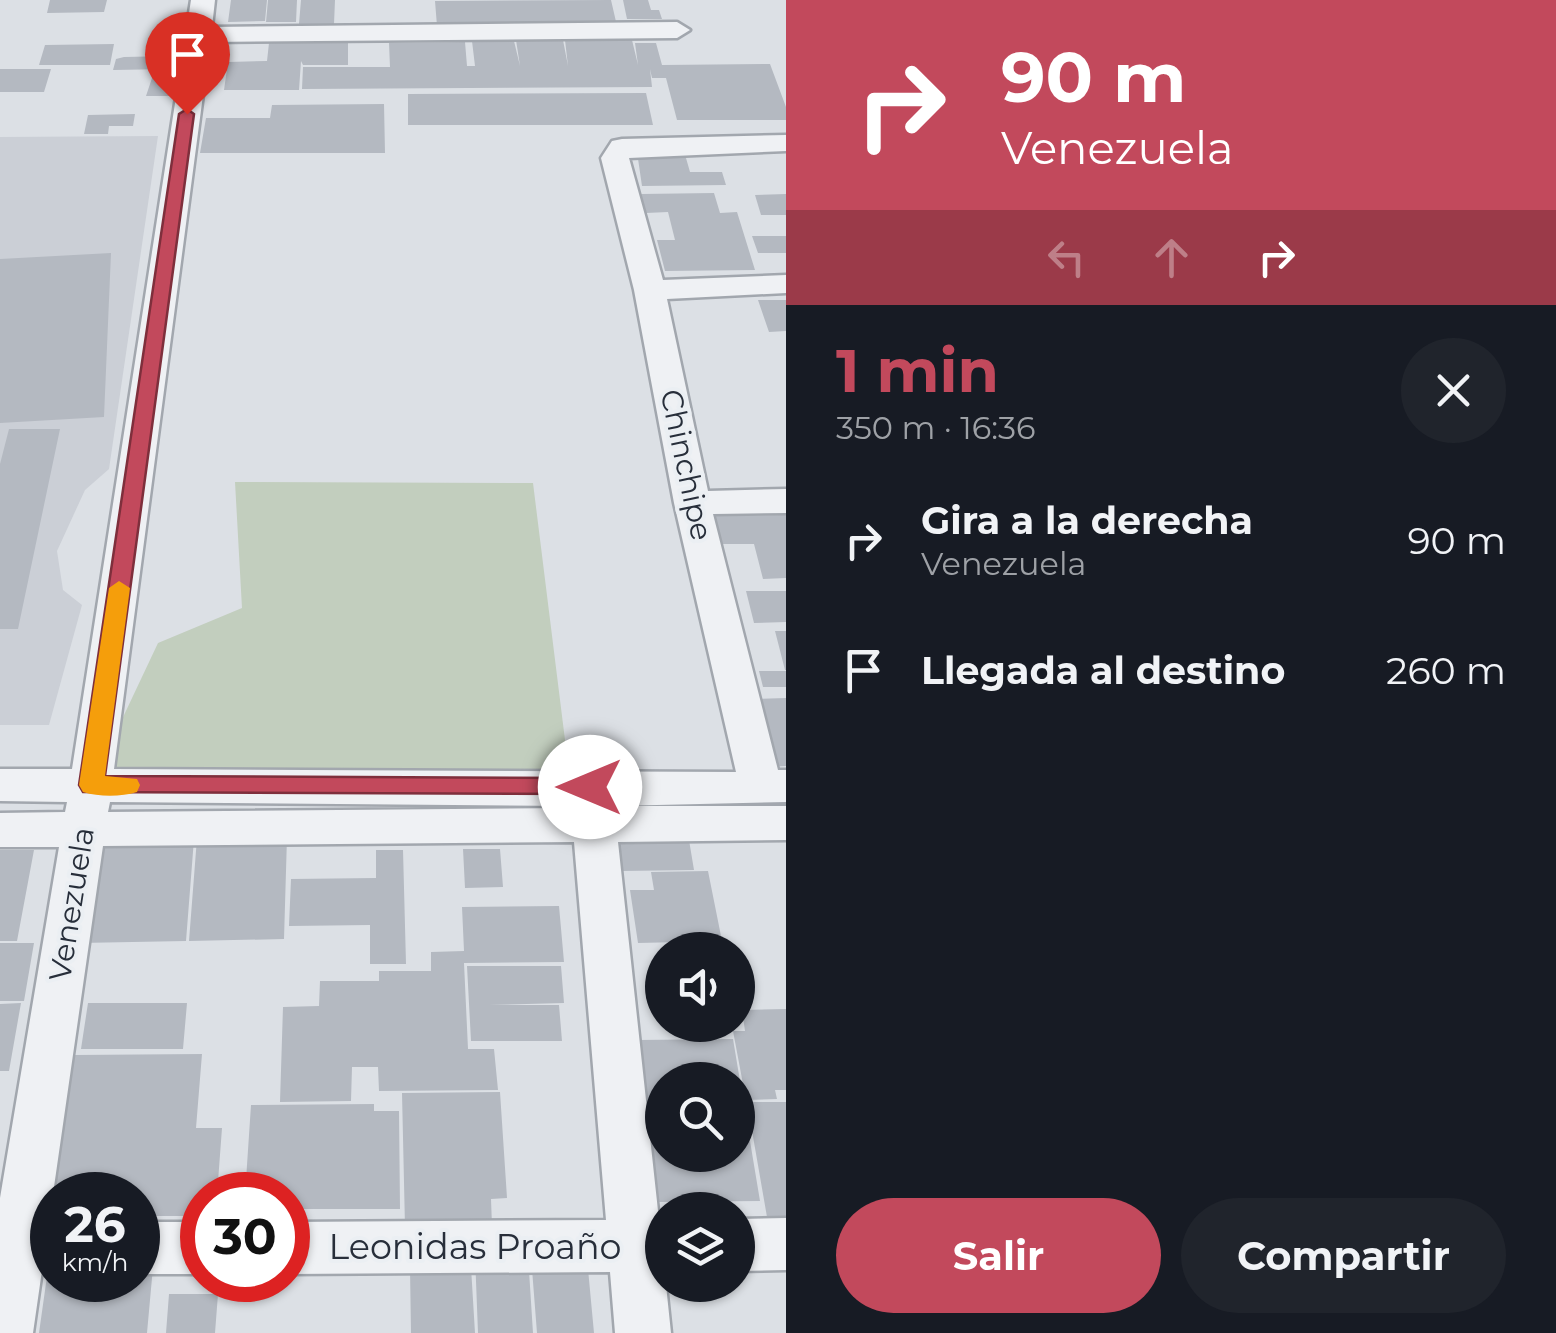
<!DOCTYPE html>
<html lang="es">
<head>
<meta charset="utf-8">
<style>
  :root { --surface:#171b24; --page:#20242c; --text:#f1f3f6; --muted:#9ea1a6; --accent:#c2495c }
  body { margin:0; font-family:Montserrat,sans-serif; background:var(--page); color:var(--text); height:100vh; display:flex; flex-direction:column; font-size:38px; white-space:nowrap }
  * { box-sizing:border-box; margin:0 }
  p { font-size:32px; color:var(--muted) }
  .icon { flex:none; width:55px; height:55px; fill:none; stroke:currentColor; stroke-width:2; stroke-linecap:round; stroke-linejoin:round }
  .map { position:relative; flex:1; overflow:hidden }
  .panel { display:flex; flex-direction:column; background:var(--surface); width:770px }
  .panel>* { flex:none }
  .hud { background:#c2495c; color:#fff; overflow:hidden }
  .tools { position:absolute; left:645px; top:932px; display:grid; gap:20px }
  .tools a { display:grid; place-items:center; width:110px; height:110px; border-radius:50%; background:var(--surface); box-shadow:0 2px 8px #0004; font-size:50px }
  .speed { position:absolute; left:30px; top:1172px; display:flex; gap:20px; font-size:50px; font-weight:700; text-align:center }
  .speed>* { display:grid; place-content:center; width:130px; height:130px; border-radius:50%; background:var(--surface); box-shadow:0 2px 8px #0004; line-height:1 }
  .speed small { font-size:25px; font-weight:400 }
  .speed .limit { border:15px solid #d22; background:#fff; color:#111 }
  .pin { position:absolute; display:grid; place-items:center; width:85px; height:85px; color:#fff; margin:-102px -42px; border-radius:50% 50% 50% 0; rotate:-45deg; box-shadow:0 0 10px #0007 }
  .pin .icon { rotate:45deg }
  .me { position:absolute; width:110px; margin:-55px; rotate:270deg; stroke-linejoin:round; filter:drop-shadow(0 0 8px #0008) }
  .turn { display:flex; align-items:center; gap:35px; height:210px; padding:0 50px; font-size:45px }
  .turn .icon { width:130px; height:130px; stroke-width:2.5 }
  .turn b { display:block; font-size:70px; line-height:85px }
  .lanes { display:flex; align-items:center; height:95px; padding:0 50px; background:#0003; justify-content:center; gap:50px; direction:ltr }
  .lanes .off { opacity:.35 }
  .round { display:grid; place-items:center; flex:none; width:105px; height:105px; border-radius:52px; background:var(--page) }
  .head { display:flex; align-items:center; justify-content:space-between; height:170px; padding:0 50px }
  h1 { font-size:60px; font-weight:700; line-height:75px; color:var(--accent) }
  .button { display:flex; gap:20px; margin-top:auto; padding:20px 50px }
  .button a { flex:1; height:115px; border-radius:60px; background:var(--accent); color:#fff; font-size:40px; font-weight:700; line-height:115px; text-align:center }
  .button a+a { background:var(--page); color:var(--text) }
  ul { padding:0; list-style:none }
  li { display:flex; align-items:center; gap:30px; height:130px; padding:0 50px }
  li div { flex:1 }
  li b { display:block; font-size:38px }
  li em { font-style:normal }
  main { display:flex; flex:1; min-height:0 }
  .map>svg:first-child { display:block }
  .built { fill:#cbcfd6 }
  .green { fill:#c2cebe }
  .building { fill:#b4b9c1; fill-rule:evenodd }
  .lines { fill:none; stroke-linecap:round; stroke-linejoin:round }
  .minor-casing { stroke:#a2a7ae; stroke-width:5 }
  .minor { fill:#eff1f4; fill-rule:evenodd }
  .route { fill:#c2495c; stroke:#7e2f3c; stroke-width:2.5 }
  .slow { fill:#f59e0b }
  .labels { text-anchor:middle; stroke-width:8; stroke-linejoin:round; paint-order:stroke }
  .street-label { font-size:30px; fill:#272e3a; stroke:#ebeff3 }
  .near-street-label { font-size:35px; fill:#272e3a; stroke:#ebeff3 }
</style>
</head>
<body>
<main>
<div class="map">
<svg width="786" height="1333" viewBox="0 0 786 1333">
  <rect width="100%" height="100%" fill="#dce0e5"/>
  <path class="built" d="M158 136 109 469 85 490 57 551 63 590 82 605 49 725H0V137Z"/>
  <path class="green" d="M235 482 533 483 569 772 91 785 158 643 242 608Z"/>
  <path class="building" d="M50 0H107L104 12 47 13Z
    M231 0H267L265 21 228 22Z
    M268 0H297L296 22H266Z
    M301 0H335L334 24H299Z
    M611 0 617 26H437L435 1Z
    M623 0H648L651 10H659L662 19H627Z
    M516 40H563L568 66 565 40H632L638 65 635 43H656L662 65 770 64 786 107V120H677L666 78H652L650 69 652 87 302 89 303 67H390L389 43 465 42 467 66H475L472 41H514L520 66Z
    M269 43H348V65H303L301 61 299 90H224L228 62 267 61Z
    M114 44 110 65H39L45 45Z
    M172 56 170 69 113 70 116 59 124 57Z
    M0 69H51L44 92H0Z
    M154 72H173L169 96H146Z
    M646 93 653 125H408V94Z
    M384 104 385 153H200L206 118H270L272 105Z
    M135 114 133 126H109L108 134H84L88 115Z
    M684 151 690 172H722L726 185 642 186 637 152Z
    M714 193 720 213 737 212 755 270 665 271 657 240H675L668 212 646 213 641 194Z
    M786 194V215H761L755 195Z
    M752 236H786V253H758Z
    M111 253 104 417 0 423V259Z
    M758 300H786V331L769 332Z
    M9 429H60L18 629H0V464Z
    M786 515V578L763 579 754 544H721L714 516Z
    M746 591H786V622L754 623Z
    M775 631H786V670H785Z
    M759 671H786V687H763Z
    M786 698V766L767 767 751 699Z
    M687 828 694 870 621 871 615 829Z
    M287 837 284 939 189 941 197 838Z
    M194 839 186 941 79 943 93 840Z
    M463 849H500L503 887 465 888Z
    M0 850H34L17 941H0Z
    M376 850H403L406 964H370V925L289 926 291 879 376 878Z
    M708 871 722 941 638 943 630 890H654L651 872Z
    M559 906 564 962 464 963 468 1049H494L498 1090 379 1091 378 1067H352L351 1101 280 1102 283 1007 319 1006 320 981H379V971H431V952L464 951 462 907Z
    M0 943H34L24 1001H0Z
    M467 966H561L564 1003 489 1005H559L562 1041H471Z
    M21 1003 9 1071H0V1004Z
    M88 1003H187L183 1049H81Z
    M786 1009V1090H775L777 1099 746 1100 733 1031H745L742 1010Z
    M733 1039 760 1201 658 1202 638 1040ZM662 1080H738V1155H662Z
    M202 1054 196 1128H222L217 1195H202V1216H138V1195H54L74 1055Z
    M500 1092 507 1198 491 1199 492 1226 405 1227 402 1093Z
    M747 1102H786V1217H767Z
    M374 1104V1111H399L400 1209H288V1195H245L251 1105Z
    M475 1255H528L533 1333H478Z
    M153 1267 147 1333H39L48 1269H52V1280H138V1268Z
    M471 1267 475 1333H411L410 1268Z
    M532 1269H588L594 1333H537Z
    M169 1294H218L215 1333H166Z"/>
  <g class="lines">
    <g class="minor-casing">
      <path id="minor" d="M191 0H215L212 27 677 22 690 30 677 38 210 42 114 769 736 772 674 503 634 290 601 158 612 141 622 139 786 135V151L629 158 663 280 786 275V293L667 299 708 491 786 489V513L713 514 778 770H786V802L614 806H786V840L618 842 659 1220H662V1285H666L671 1333H615L610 1272 288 1274V1222L606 1220 574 842 103 846 33 1333H0V1198L59 847H0V813L65 812 67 802 0 801V769H72ZM110 802 571 806V808L108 812Z
        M786 1218V1270L738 1271V1219Z
        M138 1222H202V1274H138Z"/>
    </g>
    <use href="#minor" class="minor"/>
  </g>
  <path class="route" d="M187 109 194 114 105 776 590 778 599 781 603 787 599 794 83 792 79 785 179 114Z"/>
  <path class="slow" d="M119 581 130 588 105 776 137 779 140 785 137 792C121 797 99 797 83 792L79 785 109 588Z"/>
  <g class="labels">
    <g class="street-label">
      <text transform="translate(686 465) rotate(78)" y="10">Chinchipe</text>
      <text transform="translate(72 904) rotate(-81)" y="10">Venezuela</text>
    </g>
    <g class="near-street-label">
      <text x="475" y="1259">Leonidas Proaño</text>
    </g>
  </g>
</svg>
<div class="tools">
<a><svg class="icon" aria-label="sound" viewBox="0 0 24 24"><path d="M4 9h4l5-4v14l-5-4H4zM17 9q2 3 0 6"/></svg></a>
<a><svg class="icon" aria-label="search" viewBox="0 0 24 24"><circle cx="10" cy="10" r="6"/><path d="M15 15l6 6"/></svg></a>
<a><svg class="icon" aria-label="layers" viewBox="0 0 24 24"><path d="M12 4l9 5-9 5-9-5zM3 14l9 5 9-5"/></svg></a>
</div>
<div class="speed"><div>26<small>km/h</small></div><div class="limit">30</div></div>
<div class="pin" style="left:187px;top:114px;background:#d93025"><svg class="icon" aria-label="arrive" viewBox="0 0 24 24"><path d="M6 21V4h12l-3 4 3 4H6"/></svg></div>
<svg class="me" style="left:590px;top:787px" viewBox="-20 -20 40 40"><circle r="19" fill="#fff"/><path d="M0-13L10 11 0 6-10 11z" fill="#c2495c"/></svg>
</div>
<section class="panel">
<div class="hud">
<div class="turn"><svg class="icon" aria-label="right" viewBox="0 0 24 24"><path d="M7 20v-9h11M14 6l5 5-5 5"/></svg><div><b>90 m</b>Venezuela</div></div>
<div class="lanes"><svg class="icon off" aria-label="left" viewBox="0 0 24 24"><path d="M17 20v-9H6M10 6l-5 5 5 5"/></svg><svg class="icon off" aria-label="ahead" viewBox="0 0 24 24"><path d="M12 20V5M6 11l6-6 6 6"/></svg><svg class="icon" aria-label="right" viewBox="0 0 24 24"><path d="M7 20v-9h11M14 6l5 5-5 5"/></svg></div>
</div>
<div class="head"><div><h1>1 min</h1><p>350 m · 16:36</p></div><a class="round"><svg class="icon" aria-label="close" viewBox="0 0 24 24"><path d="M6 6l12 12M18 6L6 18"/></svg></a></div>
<ul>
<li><svg class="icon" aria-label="right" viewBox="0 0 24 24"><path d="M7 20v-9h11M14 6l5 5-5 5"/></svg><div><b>Gira a la derecha</b><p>Venezuela</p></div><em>90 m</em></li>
<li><svg class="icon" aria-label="arrive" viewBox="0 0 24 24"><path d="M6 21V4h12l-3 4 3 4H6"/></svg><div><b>Llegada al destino</b></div><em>260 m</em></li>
</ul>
<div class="button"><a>Salir</a><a>Compartir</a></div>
</section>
</main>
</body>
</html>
